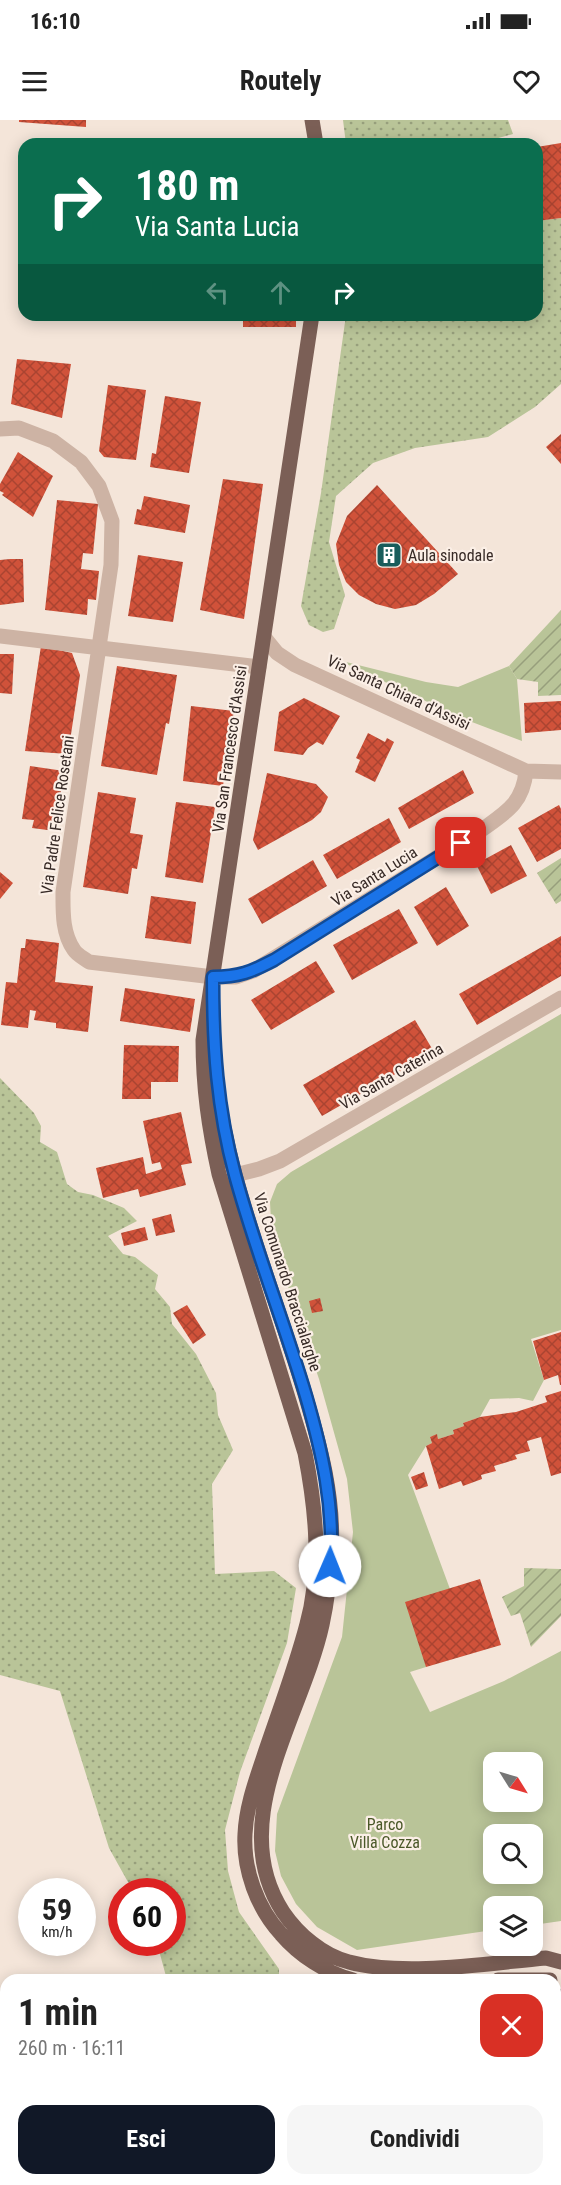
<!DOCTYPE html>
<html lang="it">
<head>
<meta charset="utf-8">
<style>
  :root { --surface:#fff; --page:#f6f6f6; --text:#222; --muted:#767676; --accent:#111827 }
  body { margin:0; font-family:"Roboto Condensed",sans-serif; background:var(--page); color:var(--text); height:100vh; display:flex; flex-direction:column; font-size:22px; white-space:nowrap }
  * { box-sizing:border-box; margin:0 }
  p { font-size:20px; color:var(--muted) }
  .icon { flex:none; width:33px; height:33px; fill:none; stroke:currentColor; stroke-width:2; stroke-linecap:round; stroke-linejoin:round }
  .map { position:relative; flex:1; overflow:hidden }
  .sheet { position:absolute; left:0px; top:1854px; width:561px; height:212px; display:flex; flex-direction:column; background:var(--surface); border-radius:18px 18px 0 0; box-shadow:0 3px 15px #0003 }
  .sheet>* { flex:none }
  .guide { position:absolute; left:18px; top:18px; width:525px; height:183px; border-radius:18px; box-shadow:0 3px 15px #0003; background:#0b6e4f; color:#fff; overflow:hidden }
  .needle { width:39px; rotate:127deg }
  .tools { position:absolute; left:483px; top:1632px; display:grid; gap:12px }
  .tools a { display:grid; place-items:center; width:60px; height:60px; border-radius:12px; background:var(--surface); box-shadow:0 3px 15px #0003; font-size:30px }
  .speed { position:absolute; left:18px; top:1758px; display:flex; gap:12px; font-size:30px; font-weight:700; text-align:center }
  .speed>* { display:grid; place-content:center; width:78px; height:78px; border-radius:50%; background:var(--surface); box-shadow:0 3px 15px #0003; line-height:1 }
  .speed small { font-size:15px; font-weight:400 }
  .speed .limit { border:9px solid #d22; background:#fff; color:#111 }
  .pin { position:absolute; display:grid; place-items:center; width:51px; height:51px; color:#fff; margin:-26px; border-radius:12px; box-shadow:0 3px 9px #0006 }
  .me { position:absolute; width:66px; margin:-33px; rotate:1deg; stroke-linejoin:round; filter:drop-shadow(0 0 4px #0008) }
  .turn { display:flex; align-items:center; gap:21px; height:126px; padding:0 18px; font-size:27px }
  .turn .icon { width:78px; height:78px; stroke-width:2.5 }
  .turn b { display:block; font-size:42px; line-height:51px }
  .lanes { display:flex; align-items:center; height:57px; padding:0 18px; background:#0003; justify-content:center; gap:30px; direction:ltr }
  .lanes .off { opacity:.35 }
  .round { display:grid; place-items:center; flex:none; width:63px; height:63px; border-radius:18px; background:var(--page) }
  .overview { display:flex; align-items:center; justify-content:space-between; height:102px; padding:0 18px }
  h1 { font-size:36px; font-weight:700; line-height:45px }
  .primary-button { display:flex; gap:12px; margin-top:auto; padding:12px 18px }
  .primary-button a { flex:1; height:69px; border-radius:18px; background:var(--accent); color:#fff; font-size:24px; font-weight:700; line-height:69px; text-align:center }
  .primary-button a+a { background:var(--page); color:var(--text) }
  .status { display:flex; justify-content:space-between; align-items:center; height:42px; padding:0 30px; background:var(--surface); direction:ltr }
  .status svg { height:16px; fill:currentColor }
  header { display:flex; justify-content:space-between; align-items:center; height:78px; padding:0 18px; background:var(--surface); font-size:27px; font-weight:700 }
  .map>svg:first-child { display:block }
  .grass { fill:url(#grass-dots) }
  .cemetery { fill:url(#cemetery-stones) }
  .park { fill:#b9c498; fill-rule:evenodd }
  .garden { fill:url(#garden-furrows) }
  .building { fill:url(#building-cross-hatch) }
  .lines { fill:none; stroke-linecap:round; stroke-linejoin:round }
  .minor { stroke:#cdb3a4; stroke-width:15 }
  .primary { stroke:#7b5f56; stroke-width:15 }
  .route-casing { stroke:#114b97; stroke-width:15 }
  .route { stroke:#1a73e8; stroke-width:10 }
  .labels { text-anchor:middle; stroke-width:4.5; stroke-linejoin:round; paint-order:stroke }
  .poi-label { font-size:16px; fill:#372a26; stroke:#fbefe6; text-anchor:start }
  .street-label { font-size:16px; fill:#372a26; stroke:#fbefe6 }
  .park-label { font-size:16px; fill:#4a5828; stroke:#fbefe6 }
</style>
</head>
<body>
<div class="status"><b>16:10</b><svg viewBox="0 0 49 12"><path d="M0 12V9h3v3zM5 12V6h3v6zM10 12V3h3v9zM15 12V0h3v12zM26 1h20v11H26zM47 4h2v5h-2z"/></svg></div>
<header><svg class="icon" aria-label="menu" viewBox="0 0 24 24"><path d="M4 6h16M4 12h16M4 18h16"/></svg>Routely<svg class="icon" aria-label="heart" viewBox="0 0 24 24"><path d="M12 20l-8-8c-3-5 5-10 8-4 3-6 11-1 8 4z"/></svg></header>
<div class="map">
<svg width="561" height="2065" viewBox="0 0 561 2065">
  <defs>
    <pattern id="grass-dots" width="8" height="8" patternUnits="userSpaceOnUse" patternTransform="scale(1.5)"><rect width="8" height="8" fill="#b9c498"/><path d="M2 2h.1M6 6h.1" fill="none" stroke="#979f7c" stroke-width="1.8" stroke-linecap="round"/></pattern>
    <pattern id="cemetery-stones" width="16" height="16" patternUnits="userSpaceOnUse" patternTransform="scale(1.5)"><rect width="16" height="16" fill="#b9c498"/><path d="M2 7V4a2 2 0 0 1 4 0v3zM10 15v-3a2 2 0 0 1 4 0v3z" fill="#979f7c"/></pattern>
    <pattern id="garden-furrows" width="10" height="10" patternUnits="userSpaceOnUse" patternTransform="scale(1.5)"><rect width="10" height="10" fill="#b9c498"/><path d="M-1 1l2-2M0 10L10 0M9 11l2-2" fill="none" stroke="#979f7c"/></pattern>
    <pattern id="building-cross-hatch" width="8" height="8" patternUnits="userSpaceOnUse" patternTransform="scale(1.5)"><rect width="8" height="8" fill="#d0523a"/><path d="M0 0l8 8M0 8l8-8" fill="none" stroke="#aa4431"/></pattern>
  </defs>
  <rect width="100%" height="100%" fill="#f4e5d9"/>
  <path class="grass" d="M343 0H508L513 14 477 24H439L448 21 445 20 430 24H346Z
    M561 98V264L535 287 488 317 415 328 373 343 336 376 329 422 345 475 334 509 323 512 309 505 301 486 321 373 346 195H537V101Z
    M0 958 34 993 41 1006 40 1022 57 1032 67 1064 78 1072 93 1075 124 1088 137 1101 108 1116 123 1134 135 1137 158 1155 155 1169 170 1187 172 1204 196 1234 216 1273 218 1295 233 1330 212 1364 215 1454 274 1451 296 1468 287 1523 240 1652 225 1710 228 1751 239 1792 279 1849V1860H167L157 1823 172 1822V1772L133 1771 109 1728 60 1571 0 1555Z"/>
  <path class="cemetery" d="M0 1993 6 2002V2060H45L48 2065H0Z"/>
  <path class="park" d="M338 540 426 562 458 567 509 546 517 559 522 621 464 599Z
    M561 894V1210L531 1219 544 1260 533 1281 519 1278 490 1279 480 1297 463 1303 464 1306 453 1310 454 1314 438 1319 437 1315 430 1317 432 1323 426 1326 408 1355 450 1469 426 1547 410 1552 430 1592 504 1561 561 1531V1801L533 1805 532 1786H494L493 1810 357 1830 317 1807 296 1784 281 1756 275 1731 277 1694 342 1517 353 1412 347 1359 319 1259 272 1119 270 1082 277 1064 291 1052ZM494 1642H532V1682H494ZM494 1714H532V1754H494Z"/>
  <path class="garden" d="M561 490V575L538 576V562L517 559 509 546Z
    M561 738V781L556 784 537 753Z
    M524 1448 561 1449V1496L531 1527 520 1493 511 1496 502 1477 524 1466Z"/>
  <path class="building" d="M19 0H86V7L19 2Z
    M561 23V98L537 101V27Z
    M243 195H296V207H243Z
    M17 239 71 244 62 298 11 284Z
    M108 265 146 270 136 340 104 337 99 331Z
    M165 276 201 282 189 353 150 347 152 333 156 334Z
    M561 314V344L546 327Z
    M18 332 53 356 33 397 2 375 4 373 0 371V364Z
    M223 359 263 364 244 499 200 490Z
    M377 365 458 454 434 474 416 485 395 489 376 484 359 475 346 462 339 445 336 424 347 396Z
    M144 376 190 385 185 413 134 404 137 389 141 390Z
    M57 380 98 384 93 434 83 433 81 449 99 451 96 480 88 479 87 495 45 490Z
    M138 435 183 442 173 502 128 496Z
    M10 439H23L24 482 0 485V440Z
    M41 526 72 533 80 555 68 634 25 631Z
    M0 534H14L12 574 0 573Z
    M117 546 177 555 169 604 166 603 157 655 101 646Z
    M304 578 340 596 323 625 317 622 308 628 303 635 274 631 279 592Z
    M561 581V610L525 613 524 583Z
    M191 586 234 591 223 666 183 661Z
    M368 613 385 622 387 618 394 622 375 662 355 652 360 640 356 638Z
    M30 646 64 651 55 711 32 708 34 700 22 699Z
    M463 650 474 673 409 709 398 688Z
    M267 653 316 664 328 677 321 692 312 700 258 730 253 720Z
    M98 672 136 678 130 713 143 715 137 749 132 748 128 774 83 767Z
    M176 682 215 687 203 763 165 757Z
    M559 685 561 689V729L537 742 518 708Z
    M389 698 401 722 337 759 323 735Z
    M511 725 527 756 491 774 476 744Z
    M313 740 327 766 262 804 248 779Z
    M0 752 13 763 0 779Z
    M446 767 469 806 437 826 414 787Z
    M151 776 196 782 191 824 145 818Z
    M399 789 418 823 352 860 333 825Z
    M561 816V856L477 905 459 874Z
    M26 819 59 823 55 862 93 866 88 912 56 908V903L34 900 36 891 30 890 28 908 1 905 6 862 17 863 21 828H25Z
    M316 841 335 872 271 910 251 880Z
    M125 868 195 879 190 912 120 901Z
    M415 900 434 932 322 996 303 965Z
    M124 925 179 926 178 962H151V979H122Z
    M181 992 192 1043 181 1045 186 1065 140 1077 138 1069 103 1078 96 1048 143 1037 146 1054 162 1049 160 1042 152 1044 143 1001Z
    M171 1094 175 1112 156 1116 152 1099Z
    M145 1107 148 1120 124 1126 121 1113Z
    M320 1178 323 1191 312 1193 309 1181Z
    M187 1185 206 1215 193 1224 173 1193Z
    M561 1212V1265H560L558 1255 544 1260 533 1221Z
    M561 1271V1353L551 1356 541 1317 527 1321 530 1331 515 1335 517 1339 494 1346 496 1351 481 1355 482 1359 463 1366 461 1361 439 1369 426 1326 432 1323 430 1317 437 1314 438 1319 454 1314 453 1310 464 1306 463 1303 480 1297 516 1292 547 1282 545 1276Z
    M424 1352 428 1366 416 1370 411 1357Z
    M480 1459 501 1525 426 1547 405 1482Z"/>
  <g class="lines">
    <path class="minor" d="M0 309 19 308 53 321 81 342 99 366 112 401 111 445 63 772C63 791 62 813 74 830 77 835 84 838 89 842L213 857H236L253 851 480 711C505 693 523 684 526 651
      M0 516 259 547
      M264 517 277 533 295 545 526 651 561 652
      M235 1055 259 1049 280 1041 561 878
      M0 1956 6 1965
      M120 2060 130 2065"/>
    <path class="primary" d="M312 0 316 24
      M312 195 203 920C203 968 209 1008 219 1054L305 1333C316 1389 322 1449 307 1504 295 1550 278 1594 263 1639 255 1663 246 1688 245 1714 243 1749 257 1788 281 1814 299 1835 326 1853 353 1860
      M213 908C214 1035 270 1154 305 1274 320 1325 335 1379 331 1434 330 1457 327 1482 322 1505 302 1596 224 1702 283 1792 298 1814 323 1836 349 1842 405 1857 488 1843 546 1838L561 1842
      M498 1860H550
      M555 1874 561 1879
      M555 1976 561 1969
      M555 2003 561 1999
      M471 2065 478 2060"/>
  </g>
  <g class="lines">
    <g class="route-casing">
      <path id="route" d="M330 1446C335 1388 322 1331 306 1276 284 1202 255 1129 235 1055 217 988 213 926 213 857 239 857 251 852 274 840L461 723"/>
    </g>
    <use href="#route" class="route"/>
  </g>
  <defs>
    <g id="building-square" transform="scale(1.35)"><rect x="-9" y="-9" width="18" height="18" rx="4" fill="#185c5b" stroke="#fbefe6"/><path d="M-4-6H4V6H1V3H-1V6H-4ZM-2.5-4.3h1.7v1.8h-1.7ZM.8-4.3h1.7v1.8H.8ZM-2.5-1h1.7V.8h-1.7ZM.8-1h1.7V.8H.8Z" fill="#fff"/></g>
  </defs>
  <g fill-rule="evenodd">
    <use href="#building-square" x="389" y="435"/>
  </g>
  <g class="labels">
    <g class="poi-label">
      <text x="408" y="441">Aula sinodale</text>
    </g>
    <g class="street-label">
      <text transform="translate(399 572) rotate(25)" y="6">Via Santa Chiara d'Assisi</text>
      <text transform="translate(229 629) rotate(-82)" y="6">Via San Francesco d'Assisi</text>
      <text transform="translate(57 695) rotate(-82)" y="6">Via Padre Felice Rosetani</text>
      <text transform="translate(374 756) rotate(-32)" y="6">Via Santa Lucia</text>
      <text transform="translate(391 956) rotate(-30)" y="6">Via Santa Caterina</text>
      <text transform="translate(288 1162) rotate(72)" y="6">Via Comunardo Braccialarghe</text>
    </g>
    <g class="park-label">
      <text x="385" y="1710">Parco<tspan x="385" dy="18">Villa Cozza</tspan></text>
    </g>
  </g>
</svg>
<div class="tools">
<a><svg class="needle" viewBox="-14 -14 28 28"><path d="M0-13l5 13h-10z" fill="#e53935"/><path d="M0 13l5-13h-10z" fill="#767676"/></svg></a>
<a><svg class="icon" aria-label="search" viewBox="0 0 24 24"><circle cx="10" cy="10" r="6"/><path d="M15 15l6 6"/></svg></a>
<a><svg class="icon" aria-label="layers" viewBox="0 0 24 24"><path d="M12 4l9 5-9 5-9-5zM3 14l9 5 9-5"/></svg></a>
</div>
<div class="speed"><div>59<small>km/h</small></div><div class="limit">60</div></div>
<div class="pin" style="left:461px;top:723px;background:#d93025"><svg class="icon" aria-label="arrive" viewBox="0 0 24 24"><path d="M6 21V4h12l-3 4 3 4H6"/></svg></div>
<svg class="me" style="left:330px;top:1446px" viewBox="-20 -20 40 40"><circle r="19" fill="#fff"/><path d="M0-13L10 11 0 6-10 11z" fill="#1a73e8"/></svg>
<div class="guide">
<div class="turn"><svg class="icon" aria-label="right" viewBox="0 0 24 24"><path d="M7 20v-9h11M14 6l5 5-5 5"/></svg><div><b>180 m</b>Via Santa Lucia</div></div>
<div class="lanes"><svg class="icon off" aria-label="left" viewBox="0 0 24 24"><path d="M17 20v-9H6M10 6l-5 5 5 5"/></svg><svg class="icon off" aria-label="ahead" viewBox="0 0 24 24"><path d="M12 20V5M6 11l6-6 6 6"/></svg><svg class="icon" aria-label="right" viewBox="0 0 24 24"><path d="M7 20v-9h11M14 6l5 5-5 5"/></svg></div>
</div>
<section class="sheet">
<div class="overview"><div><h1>1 min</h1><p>260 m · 16:11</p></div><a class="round" style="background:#d93025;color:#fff"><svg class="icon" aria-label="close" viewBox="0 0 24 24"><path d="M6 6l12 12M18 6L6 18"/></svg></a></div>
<div class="primary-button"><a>Esci</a><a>Condividi</a></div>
</section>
</div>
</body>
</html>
